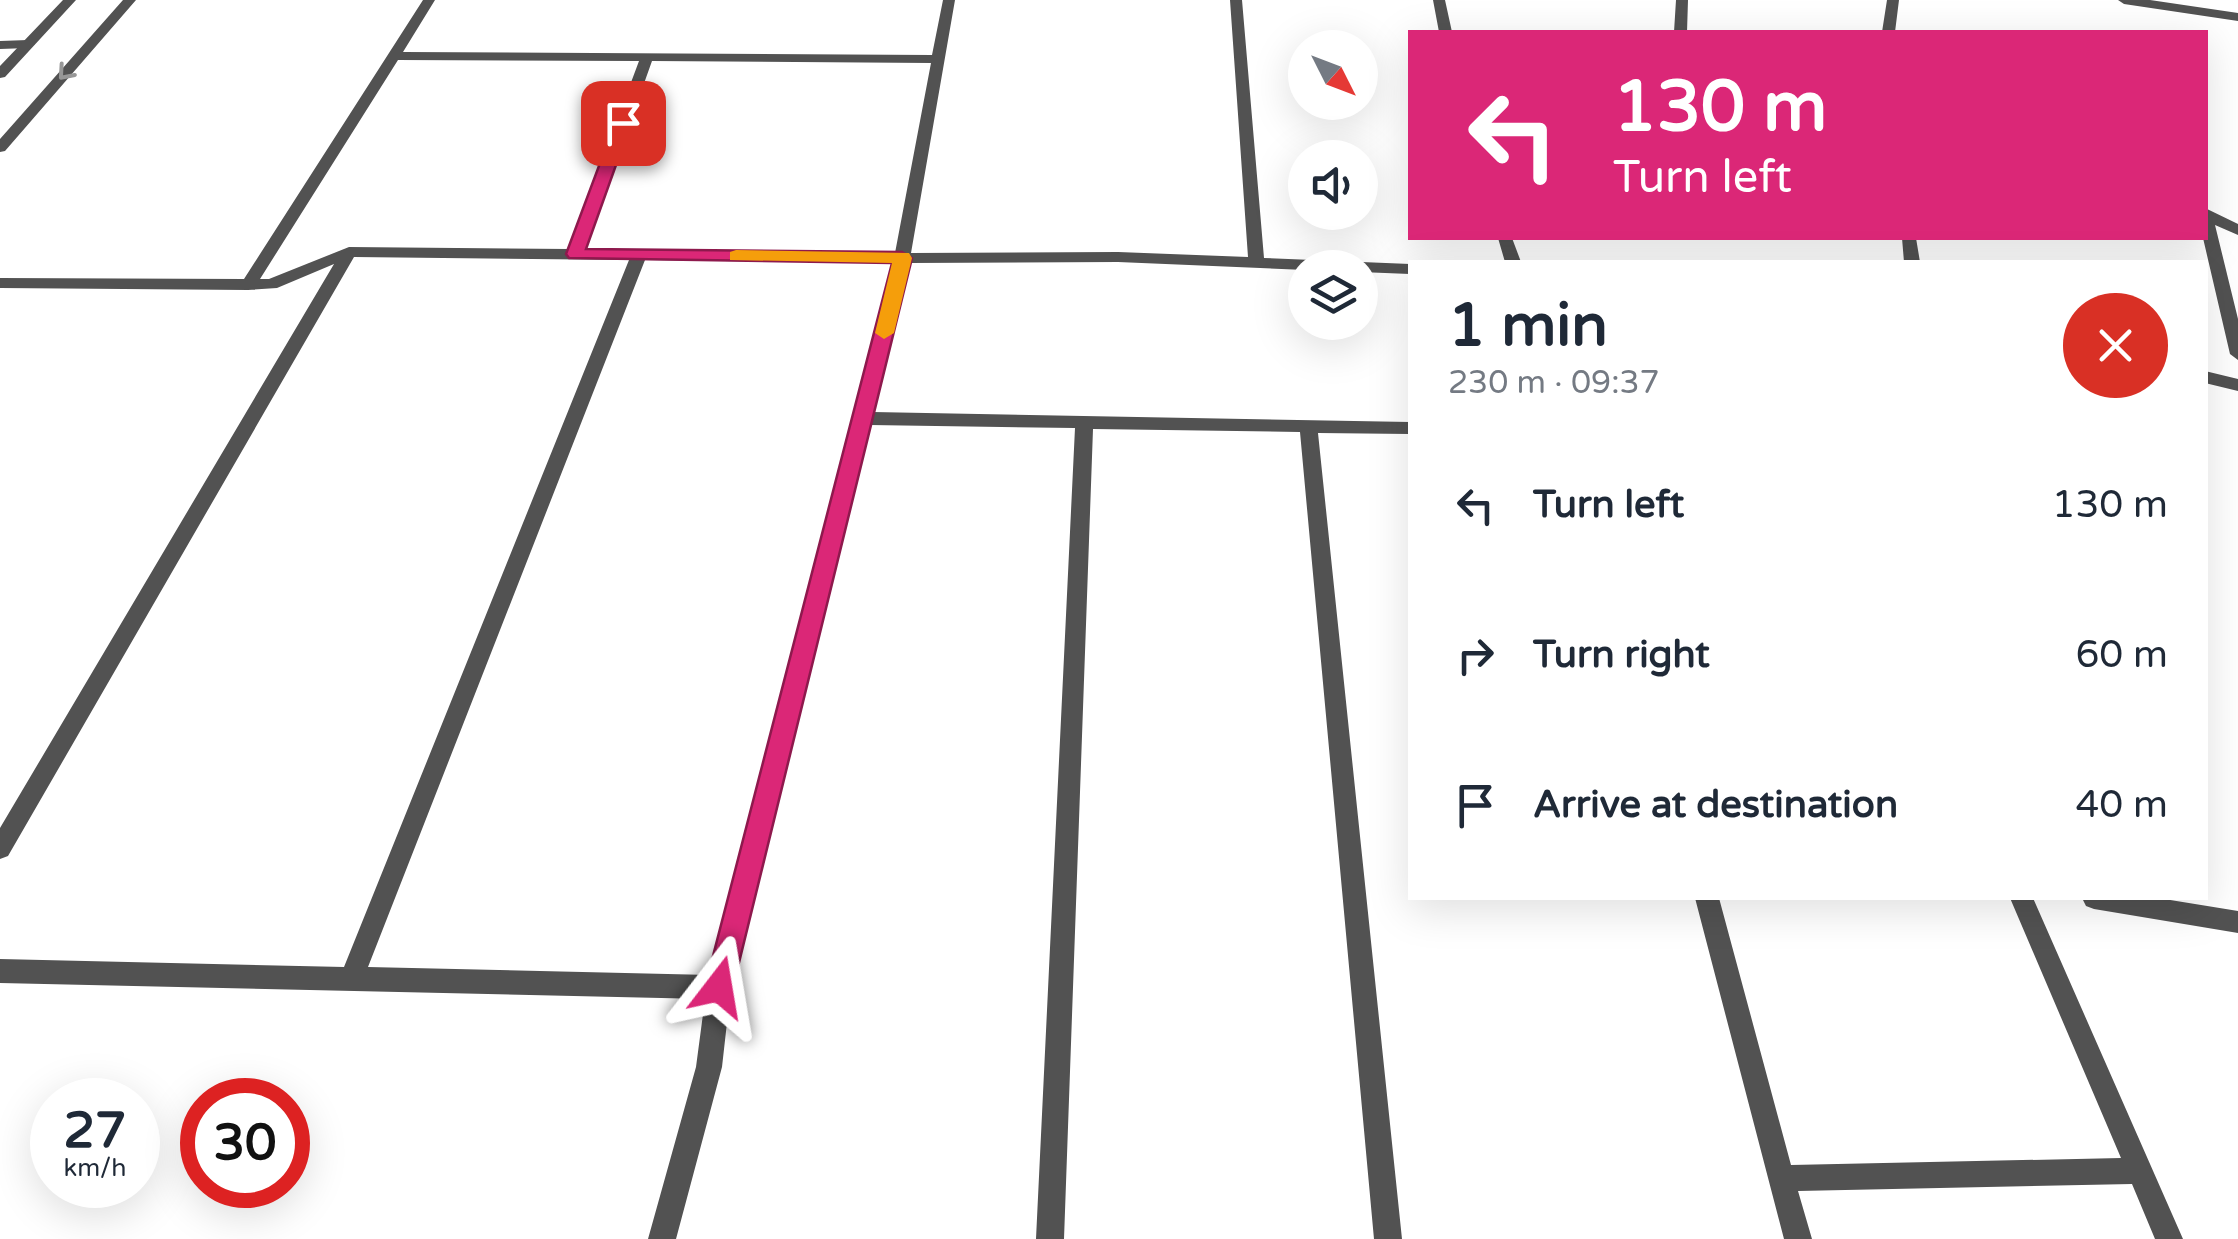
<!DOCTYPE html>
<html lang="en">
<head>
<meta charset="utf-8">
<style>
  :root { --surface:#fff; --page:#f6f6f7; --text:#1f2937; --muted:#747a83 }
  body { margin:0; font-family:"Varela Round",sans-serif; background:var(--page); color:var(--text); height:100vh; display:flex; flex-direction:column; font-size:38px; white-space:nowrap }
  * { box-sizing:border-box; margin:0 }
  p { font-size:32px; color:var(--muted) }
  .icon { flex:none; width:55px; height:55px; fill:none; stroke:currentColor; stroke-width:2; stroke-linecap:round; stroke-linejoin:round }
  .map { position:relative; flex:1; overflow:hidden }
  .panel { position:absolute; left:1408px; top:260px; width:800px; height:640px; display:flex; flex-direction:column; background:var(--surface); border-radius:0px; box-shadow:0 10px 40px #0002 }
  .panel>* { flex:none }
  .guide { position:absolute; left:1408px; top:30px; width:800px; height:210px; border-radius:0px; box-shadow:0 10px 40px #0002; background:#db2777; color:#fff; overflow:hidden }
  .needle { width:65px; rotate:132deg }
  .buttons { position:absolute; left:1288px; top:30px; display:grid; gap:20px }
  .buttons a { display:grid; place-items:center; width:90px; height:90px; border-radius:50%; background:var(--surface); box-shadow:0 10px 40px #0002; font-size:50px }
  .speed { position:absolute; left:30px; top:1078px; display:flex; gap:20px; font-size:50px; font-weight:700; text-align:center }
  .speed>* { display:grid; place-content:center; width:130px; height:130px; border-radius:50%; background:var(--surface); box-shadow:0 10px 40px #0002; line-height:1 }
  .speed small { font-size:25px; font-weight:400 }
  .speed .limit { border:15px solid #d22; background:#fff; color:#111 }
  .pin { position:absolute; display:grid; place-items:center; width:85px; height:85px; color:#fff; margin:-42px; border-radius:20px; box-shadow:0 5px 15px #0006 }
  .me { position:absolute; width:110px; margin:-55px; rotate:14deg; stroke-linejoin:round; filter:drop-shadow(0 0 8px #0008) }
  .turn { display:flex; align-items:center; gap:35px; height:210px; padding:0 40px; font-size:45px }
  .turn .icon { width:130px; height:130px; stroke-width:2.5 }
  .turn b { display:block; font-size:70px; line-height:85px }
  .round { display:grid; place-items:center; flex:none; width:105px; height:105px; border-radius:52px; background:var(--page) }
  .headline { display:flex; align-items:center; justify-content:space-between; height:170px; padding:0 40px }
  h1 { font-size:60px; font-weight:700; line-height:75px }
  ul { padding:0; list-style:none }
  li { display:flex; align-items:center; gap:30px; height:150px; padding:0 40px }
  li div { flex:1 }
  li b { display:block; font-size:38px }
  li em { font-style:normal }
  .map>svg:first-child { display:block }
  .lines { fill:none; stroke-linecap:round; stroke-linejoin:round }
  .minor { fill:#525252; fill-rule:evenodd }
  .tertiary { fill:#525252; fill-rule:evenodd }
  .oneway { stroke:#979797 }
  .route { fill:#db2777; stroke:#8e194d; stroke-width:2.5 }
  .slow { fill:#f59e0b }
</style>
</head>
<body>
<div class="map">
<svg width="2238" height="1239" viewBox="0 0 2238 1239">
  <rect width="100%" height="100%" fill="#fff"/>
  <g class="lines">
    <path class="minor" d="M423 0H435L403 52 932 55 943 0H955L911 253 1118 252 1248 257 1230 0H1242L1264 258 1410 264V274L1360 272V268L1305 270 1118 262 909 263 873 412 1410 422V434L1318 433 1402 1239H1374L1300 432 1093 429 1064 1239H1036L1075 428 870 425 731 987 722 1067 676 1239H648L696 1067 705 999 0 983V959L344 967 629 260 354 257 8 856 0 859V828L334 264 277 288 248 290 0 288V278L244 279ZM398 60 639 61 569 249 349 247 269 279H260ZM652 61 931 63 895 253 585 249ZM645 260 893 263 710 975 368 967Z
      M1433 0H1445L1452 32H1439Z
      M1676 0H1688L1687 32H1674Z
      M1887 0H1899L1895 32H1882Z
      M2118 0H2150L2238 13V21L2124 4Z
      M0 41 28 40 35 44 28 48 0 49Z
      M2205 208 2238 224V235L2215 225 2238 319V360L2230 354 2203 238Z
      M1498 238H1512L1521 262H1505Z
      M1902 238H1916L1920 262H1904Z
      M2205 371 2238 379V391L2205 383Z
      M1695 898H1719L1791 1165 2121 1158 2010 898H2033L2183 1239H2155L2132 1184 1798 1191 1812 1239H1784Z
      M2082 898H2158L2238 911V933L2094 909 2086 906Z"/>
    <path class="tertiary" d="M63 0H76L5 77 0 78V66Z
      M123 0H136L5 151 0 152V139Z"/>
  </g>
  <defs><path id="oneway-chevron" d="M-2-3.5L2.5 0L-2 3.5" fill="none" stroke-width="1.6" stroke-linecap="round" stroke-linejoin="round" transform="scale(2.5)"/></defs>
  <use class="oneway" href="#oneway-chevron" transform="translate(65 73) rotate(131)"/>
  <path class="route" d="M623 118 631 123 586 249 902 252 912 258 733 987 728 997 719 1001 709 997 705 987 892 263 569 258 566 254 615 123Z"/>
  <path class="slow" d="M736 250 909 253 912 258 894 333 884 339 875 333 892 263 730 260V252Z"/>
</svg>
<div class="buttons">
<a><svg class="needle" viewBox="-14 -14 28 28"><path d="M0-13l5 13h-10z" fill="#e53935"/><path d="M0 13l5-13h-10z" fill="#747a83"/></svg></a>
<a><svg class="icon" aria-label="sound" viewBox="0 0 24 24"><path d="M4 9h4l5-4v14l-5-4H4zM17 9q2 3 0 6"/></svg></a>
<a><svg class="icon" aria-label="layers" viewBox="0 0 24 24"><path d="M12 4l9 5-9 5-9-5zM3 14l9 5 9-5"/></svg></a>
</div>
<div class="speed"><div>27<small>km/h</small></div><div class="limit">30</div></div>
<div class="pin" style="left:623px;top:123px;background:#d93025"><svg class="icon" aria-label="arrive" viewBox="0 0 24 24"><path d="M6 21V4h12l-3 4 3 4H6"/></svg></div>
<svg class="me" style="left:719px;top:987px" viewBox="-20 -20 40 40"><path d="M0-17L14 15 0 8-14 15z" fill="#db2777" stroke="#fff" stroke-width="4"/></svg>
<div class="guide">
<div class="turn"><svg class="icon" aria-label="left" viewBox="0 0 24 24"><path d="M17 20v-9H6M10 6l-5 5 5 5"/></svg><div><b>130 m</b>Turn left</div></div>
</div>
<section class="panel">
<div class="headline"><div><h1>1 min</h1><p>230 m · 09:37</p></div><a class="round" style="background:#d93025;color:#fff"><svg class="icon" aria-label="close" viewBox="0 0 24 24"><path d="M6 6l12 12M18 6L6 18"/></svg></a></div>
<ul>
<li><svg class="icon" aria-label="left" viewBox="0 0 24 24"><path d="M17 20v-9H6M10 6l-5 5 5 5"/></svg><div><b>Turn left</b></div><em>130 m</em></li>
<li><svg class="icon" aria-label="right" viewBox="0 0 24 24"><path d="M7 20v-9h11M14 6l5 5-5 5"/></svg><div><b>Turn right</b></div><em>60 m</em></li>
<li><svg class="icon" aria-label="arrive" viewBox="0 0 24 24"><path d="M6 21V4h12l-3 4 3 4H6"/></svg><div><b>Arrive at destination</b></div><em>40 m</em></li>
</ul>
</section>
</div>
</body>
</html>
